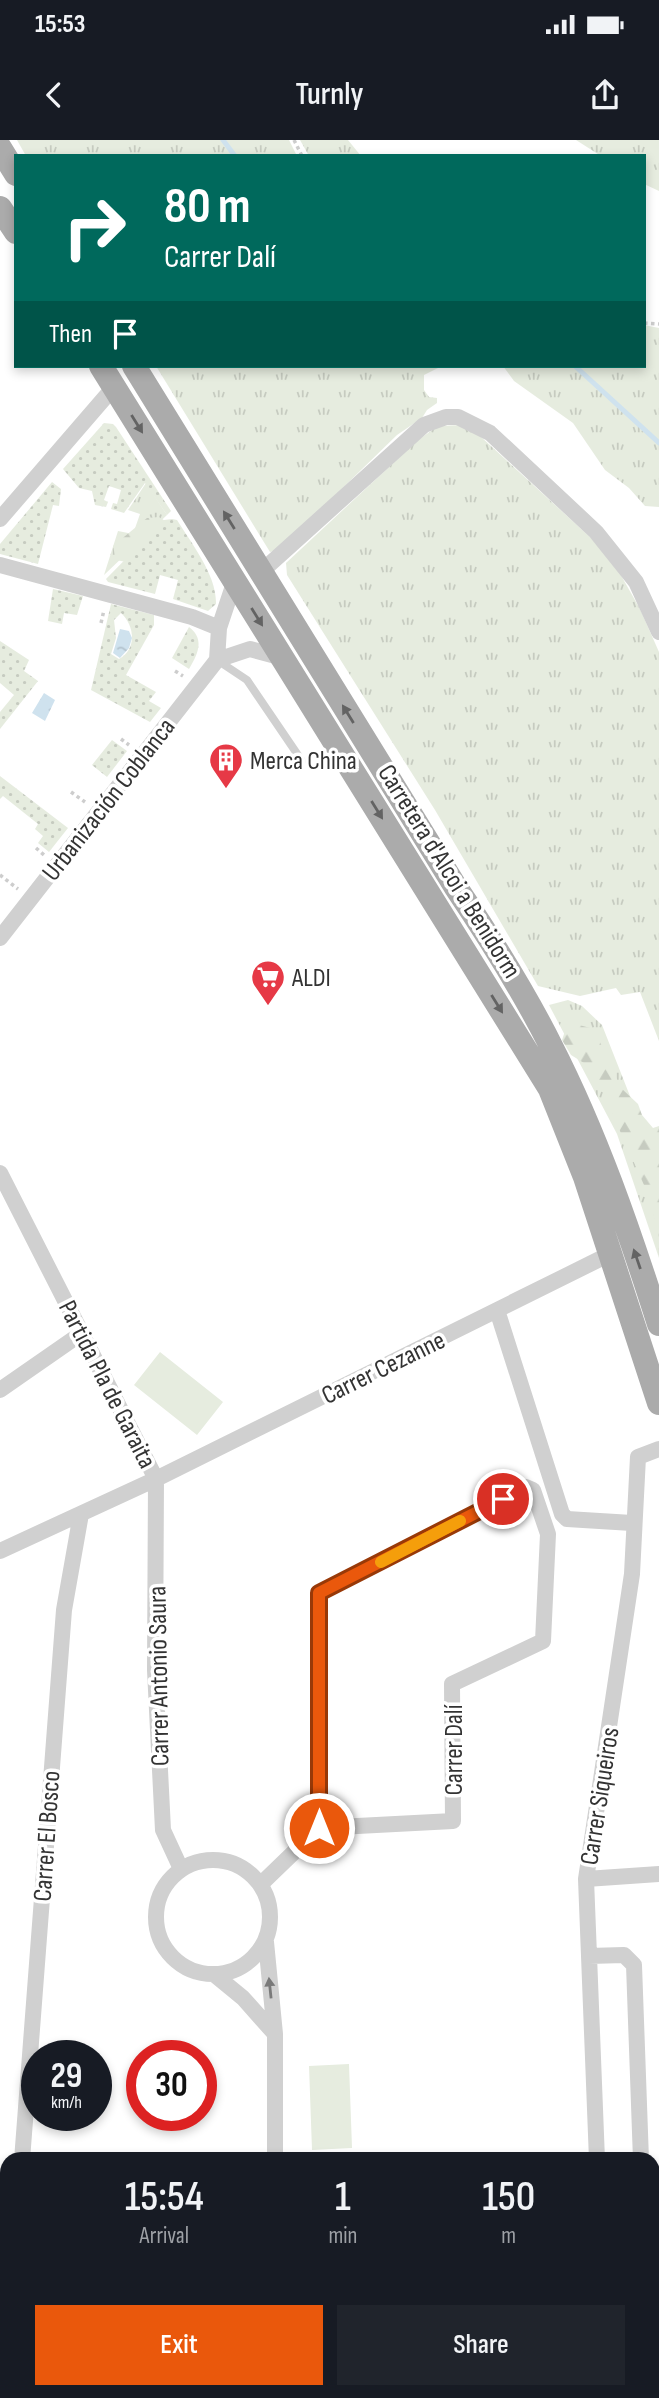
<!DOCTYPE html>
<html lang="en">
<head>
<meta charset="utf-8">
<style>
  :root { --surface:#171b24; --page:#20242c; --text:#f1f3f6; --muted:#9ea1a6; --accent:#ea580c }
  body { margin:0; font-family:"Sofia Sans Condensed",sans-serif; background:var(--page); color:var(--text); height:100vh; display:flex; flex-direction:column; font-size:26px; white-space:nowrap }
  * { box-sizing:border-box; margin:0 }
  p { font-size:23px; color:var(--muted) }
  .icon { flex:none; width:38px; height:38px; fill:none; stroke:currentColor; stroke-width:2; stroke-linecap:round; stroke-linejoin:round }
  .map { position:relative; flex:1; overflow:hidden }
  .drawer { position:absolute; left:0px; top:2012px; width:660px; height:247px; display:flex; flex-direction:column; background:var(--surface); border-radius:21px 21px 0 0; box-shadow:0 4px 10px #0003 }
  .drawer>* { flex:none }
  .guide { position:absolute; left:14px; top:14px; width:632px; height:214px; border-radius:0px; box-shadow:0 4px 10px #0003; background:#00695c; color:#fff; overflow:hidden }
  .speed { position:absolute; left:21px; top:1900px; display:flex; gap:14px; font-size:35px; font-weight:700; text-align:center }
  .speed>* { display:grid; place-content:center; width:91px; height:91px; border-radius:50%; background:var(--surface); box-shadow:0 4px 10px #0003; line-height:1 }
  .speed small { font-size:18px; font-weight:400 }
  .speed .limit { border:10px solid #d22; background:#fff; color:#111 }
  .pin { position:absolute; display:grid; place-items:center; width:60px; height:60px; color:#fff; margin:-30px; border:4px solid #fff; border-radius:50%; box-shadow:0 2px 7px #0007 }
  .me { position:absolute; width:77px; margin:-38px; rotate:0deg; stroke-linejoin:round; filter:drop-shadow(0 0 5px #0008) }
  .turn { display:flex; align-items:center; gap:24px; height:147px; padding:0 35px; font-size:32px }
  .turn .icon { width:91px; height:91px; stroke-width:2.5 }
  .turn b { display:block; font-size:49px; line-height:60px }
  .then { display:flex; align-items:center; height:66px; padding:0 35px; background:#0003; gap:14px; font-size:26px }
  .eta { display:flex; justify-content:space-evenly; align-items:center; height:119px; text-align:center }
  .eta b { font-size:42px; font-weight:600; line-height:49px }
  .primary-button { display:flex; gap:14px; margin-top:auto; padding:14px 35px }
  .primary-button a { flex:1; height:80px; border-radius:0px; background:var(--accent); color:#fff; font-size:28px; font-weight:600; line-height:80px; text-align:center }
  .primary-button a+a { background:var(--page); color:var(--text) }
  .status { display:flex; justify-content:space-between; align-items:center; height:49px; padding:0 35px; background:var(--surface); direction:ltr }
  .status svg { height:19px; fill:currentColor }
  header { display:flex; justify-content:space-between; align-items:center; height:91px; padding:0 35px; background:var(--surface); font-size:32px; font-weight:600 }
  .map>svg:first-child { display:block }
  .grass { fill:url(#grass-tufts) }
  .forest { fill:url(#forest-firs) }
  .garden { fill:url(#garden-dots); fill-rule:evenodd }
  .pitch { fill:#e6ecdf }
  .water { fill:url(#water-ripples) }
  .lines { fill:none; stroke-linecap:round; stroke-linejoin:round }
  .stream { stroke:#cfe2ee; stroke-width:5 }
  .path { stroke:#cdcdcd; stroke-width:3.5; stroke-dasharray:3.5 3.5; stroke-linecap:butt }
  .lane { stroke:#d0d0d0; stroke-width:8 }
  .street { stroke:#d0d0d0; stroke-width:16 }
  .primary { stroke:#ababab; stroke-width:24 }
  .oneway { fill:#636363 }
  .oneway2 { fill:#7a7a7a }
  .route-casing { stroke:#983908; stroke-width:18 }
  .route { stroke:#ea580c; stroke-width:12 }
  .slow { stroke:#f59e0b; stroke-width:12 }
  .labels { text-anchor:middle; stroke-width:7; stroke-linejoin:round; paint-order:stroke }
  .poi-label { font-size:26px; fill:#333; stroke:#fff; text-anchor:start }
  .street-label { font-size:26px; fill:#333; stroke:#fff }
</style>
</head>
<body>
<div class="status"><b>15:53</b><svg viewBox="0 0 49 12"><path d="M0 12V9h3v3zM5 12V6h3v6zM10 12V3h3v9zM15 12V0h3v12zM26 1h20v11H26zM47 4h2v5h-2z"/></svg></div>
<header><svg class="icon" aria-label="back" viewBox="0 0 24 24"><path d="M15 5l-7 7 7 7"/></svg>Turnly<svg class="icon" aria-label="share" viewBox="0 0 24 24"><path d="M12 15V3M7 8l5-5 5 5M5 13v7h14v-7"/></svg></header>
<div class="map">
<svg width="659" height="2258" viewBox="0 0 659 2258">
  <defs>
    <pattern id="grass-tufts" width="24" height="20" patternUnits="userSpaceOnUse" patternTransform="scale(1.75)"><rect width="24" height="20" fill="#e6ecdf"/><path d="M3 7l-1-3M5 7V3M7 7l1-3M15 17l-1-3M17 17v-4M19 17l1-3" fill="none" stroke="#c6cbc0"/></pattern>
    <pattern id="forest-firs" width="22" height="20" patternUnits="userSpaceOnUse" patternTransform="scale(1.75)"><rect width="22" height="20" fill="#e6ecdf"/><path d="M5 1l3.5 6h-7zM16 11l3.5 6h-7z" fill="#c6cbc0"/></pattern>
    <pattern id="garden-dots" width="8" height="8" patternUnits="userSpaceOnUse" patternTransform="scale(1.75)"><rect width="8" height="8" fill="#e6ecdf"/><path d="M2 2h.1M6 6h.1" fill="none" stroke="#c6cbc0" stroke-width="1.8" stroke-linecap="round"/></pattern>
    <pattern id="water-ripples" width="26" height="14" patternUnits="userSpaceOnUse" patternTransform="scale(1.75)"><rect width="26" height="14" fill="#cfe2ee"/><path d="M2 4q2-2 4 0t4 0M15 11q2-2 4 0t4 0" fill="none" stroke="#b2c2cd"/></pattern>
  </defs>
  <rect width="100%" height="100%" fill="#fff"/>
  <path class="grass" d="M17 0H289L297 16H26Z
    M300 0H348L361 16H309Z
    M576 0H659V51L644 44V16H601Z
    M644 185 659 188V367L645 366 629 348 605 330 573 283 514 241 503 226H644Z
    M156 226H442L424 235V250L429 257 437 258V263L427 270 422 278 397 295 279 410 270 412Z
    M462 285 480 296 591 398 618 430 640 469 659 512V901L640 852 621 855 616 848 580 856 538 846 435 670 287 435 286 423 418 300 438 286Z
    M146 343 167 375 104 435 118 391 133 394 140 374 128 370Z
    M568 860 582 866 602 885 641 984 659 997V1118L617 994 549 865Z"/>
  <path class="forest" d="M159 377 170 384 126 422 116 420 113 406 147 378Z
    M568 882 594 889 621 948 638 964 642 975 653 988 659 986V1097L648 1054 592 928 571 915 562 900Z"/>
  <path class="garden" d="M104 283 113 284 116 287 171 371 167 375 145 343 124 373 111 369 113 363 117 364 121 350 109 346 104 360 108 362 106 367 95 365 92 351 79 348 63 329Z
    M52 342 61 349 59 366 53 365 38 424 0 414V404Z
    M172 379 177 380C191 403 217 435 216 464L208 471 173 459 178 440 160 435 155 454 108 442 106 439 164 380Z
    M53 449 83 456 77 475 64 473 62 484 48 481Z
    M111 464 154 475V485L126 535 156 552 149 561 161 568 150 582 91 550ZM121 473C135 486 137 509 119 519L111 514 116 498 114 480Z
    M189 487C205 499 198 514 189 529L172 518Z
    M0 501 29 520 24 531 38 541 0 589V572L14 555 0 543Z
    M112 600 127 611 107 637 92 625Z
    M0 636 68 688 49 712 38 703 43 696 35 689 38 684 3 656 0 659Z"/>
  <path class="pitch" d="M160 1212 223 1262 197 1295 134 1245Z
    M349 1924 352 2008 312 2010 309 1926Z"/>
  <path class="water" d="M120 489 129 491 132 498 129 508 120 518 113 513Z
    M44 553 55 560 45 581 32 573Z"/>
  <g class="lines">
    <path class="stream" d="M223 0 235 16
      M575 226 659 303"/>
    <path class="path" d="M294 0 302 16
      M644 183 659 184
      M101 483 104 470
      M175 531 183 536
      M121 599 129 605
      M71 652 85 662
      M36 708 44 715
      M0 735 18 749"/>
    <path class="lane" d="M217 520 247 540 302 621"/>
    <path class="street" d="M0 379 114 247
      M0 425 192 477 219 488
      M261 432 424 285 446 277H458L490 293 596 392 636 442 659 492
      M217 520 219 488 235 440
      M217 520 250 509 283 518
      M0 798 217 520
      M0 1033 156 1339 155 1530 163 1690 181 1729
      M497 1170 562 1374 567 1379 632 1383
      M0 1250 82 1193
      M0 1411 156 1339 610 1114
      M156 1777a57 57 0 1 1 114 0a57 57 0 1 1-114 0Z
      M586 1739 659 1734
      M261 1744 319 1688 453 1681 452 1544 543 1501 548 1394 533 1350 526 1347 319 1453V1688
      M266 1802 275 1894V2020
      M589 1816 624 1815 634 1825 641 2020
      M215 1835 243 1858 275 1894
      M22 2020 64 1470 81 1374
      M597 2020 586 1739 632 1434 638 1317 659 1309
      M0 2218 7 2217
      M162 2252 164 2258
      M617 2252 618 2258
      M650 2258 659 2254"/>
    <path class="primary" d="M0 8 16 34
      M0 68 16 92
      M101 226 550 949 585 1037 659 1263
      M134 226 455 746C490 798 523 850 551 906 596 994 629 1090 659 1184"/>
  </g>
  <defs><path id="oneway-solid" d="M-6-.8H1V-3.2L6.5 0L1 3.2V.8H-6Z" transform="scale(1.75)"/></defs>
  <g class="oneway">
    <use href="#oneway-solid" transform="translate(137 284) rotate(58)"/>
    <use href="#oneway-solid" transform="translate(229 380) rotate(-122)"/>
    <use href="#oneway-solid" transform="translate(257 477) rotate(58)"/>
    <use href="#oneway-solid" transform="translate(348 574) rotate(-122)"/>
    <use href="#oneway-solid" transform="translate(377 670) rotate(58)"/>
    <use href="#oneway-solid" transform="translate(497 864) rotate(58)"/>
    <use href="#oneway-solid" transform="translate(637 1119) rotate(-109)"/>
  </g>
  <use class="oneway2" href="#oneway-solid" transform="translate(270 1848) rotate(-96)"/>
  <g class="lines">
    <g class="route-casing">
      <path id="route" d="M319 1688V1453L503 1359"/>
    </g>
    <use href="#route" class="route"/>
    <path class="slow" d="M381 1422 460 1381"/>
  </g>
  <defs>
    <g id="building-pin" transform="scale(1.75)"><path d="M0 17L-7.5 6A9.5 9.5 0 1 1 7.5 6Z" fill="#e63946" stroke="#fff"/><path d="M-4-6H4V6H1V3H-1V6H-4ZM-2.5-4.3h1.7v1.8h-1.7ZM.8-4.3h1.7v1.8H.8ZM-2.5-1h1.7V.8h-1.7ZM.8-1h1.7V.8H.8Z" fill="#fff"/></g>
    <g id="supermarket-pin" transform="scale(1.75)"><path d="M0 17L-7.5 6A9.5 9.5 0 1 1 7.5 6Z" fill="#e63946" stroke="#fff"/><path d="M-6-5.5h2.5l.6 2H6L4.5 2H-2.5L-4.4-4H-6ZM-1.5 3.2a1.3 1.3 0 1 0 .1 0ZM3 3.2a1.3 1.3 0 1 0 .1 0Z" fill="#fff"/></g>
  </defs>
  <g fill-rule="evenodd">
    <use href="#building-pin" x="226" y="620"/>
    <use href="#supermarket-pin" x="268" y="837"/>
  </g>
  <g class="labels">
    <g class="poi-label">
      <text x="250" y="629">Merca China</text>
      <text x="292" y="846">ALDI</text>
    </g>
    <g class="street-label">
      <text transform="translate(108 659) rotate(-52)" y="9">Urbanización Coblanca</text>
      <text transform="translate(450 731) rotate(58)" y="9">Carretera d'Alcoi a Benidorm</text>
      <text transform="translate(383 1227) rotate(-26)" y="9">Carrer Cezanne</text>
      <text transform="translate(108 1244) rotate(63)" y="9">Partida Pla de Garaita</text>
      <text transform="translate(158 1536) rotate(-91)" y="9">Carrer Antonio Saura</text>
      <text transform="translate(453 1610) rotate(-90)" y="9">Carrer Dalí</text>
      <text transform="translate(599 1656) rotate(-81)" y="9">Carrer Siqueiros</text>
      <text transform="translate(46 1696) rotate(-86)" y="9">Carrer El Bosco</text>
    </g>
  </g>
</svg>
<div class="speed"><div>29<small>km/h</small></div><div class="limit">30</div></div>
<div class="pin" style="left:503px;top:1359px;background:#d93025"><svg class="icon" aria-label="arrive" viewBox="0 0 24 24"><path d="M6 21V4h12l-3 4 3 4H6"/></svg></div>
<svg class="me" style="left:319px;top:1688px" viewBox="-20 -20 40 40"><circle r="17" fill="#ea580c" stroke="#fff" stroke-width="3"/><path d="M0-11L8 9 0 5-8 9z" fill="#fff"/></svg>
<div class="guide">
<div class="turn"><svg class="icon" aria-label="right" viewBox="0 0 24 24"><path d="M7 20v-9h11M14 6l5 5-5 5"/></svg><div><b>80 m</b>Carrer Dalí</div></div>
<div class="then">Then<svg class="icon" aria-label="arrive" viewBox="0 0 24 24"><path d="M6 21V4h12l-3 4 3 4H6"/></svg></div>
</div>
<section class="drawer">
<div class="eta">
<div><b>15:54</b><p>Arrival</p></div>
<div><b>1</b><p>min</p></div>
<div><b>150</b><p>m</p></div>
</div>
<div class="primary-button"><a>Exit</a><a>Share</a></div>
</section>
</div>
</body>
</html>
